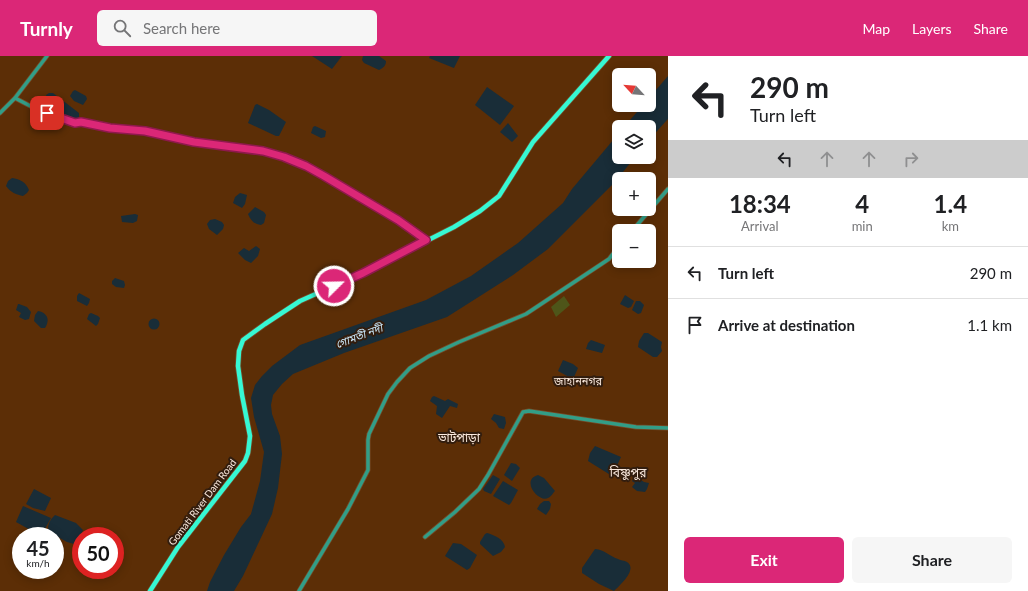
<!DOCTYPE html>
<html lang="en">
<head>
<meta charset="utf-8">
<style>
  :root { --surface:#fff; --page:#f6f6f6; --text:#202124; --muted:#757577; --line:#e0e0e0; --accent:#db2777 }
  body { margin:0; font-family:Lato,"Noto Sans Bengali",sans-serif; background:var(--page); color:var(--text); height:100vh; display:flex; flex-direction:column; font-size:15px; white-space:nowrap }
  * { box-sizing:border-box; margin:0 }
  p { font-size:13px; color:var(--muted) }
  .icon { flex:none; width:22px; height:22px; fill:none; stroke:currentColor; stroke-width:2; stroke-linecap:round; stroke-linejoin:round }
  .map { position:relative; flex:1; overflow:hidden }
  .side { display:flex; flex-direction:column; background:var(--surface); width:360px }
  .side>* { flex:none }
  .guide { background:#fff; color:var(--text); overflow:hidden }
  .needle { width:26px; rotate:296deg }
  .tools { position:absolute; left:612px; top:12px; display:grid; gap:8px }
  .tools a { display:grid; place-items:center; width:44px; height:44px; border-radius:6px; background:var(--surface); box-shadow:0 2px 10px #0003; font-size:20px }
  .speed { position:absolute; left:12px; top:471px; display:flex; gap:8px; font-size:20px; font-weight:700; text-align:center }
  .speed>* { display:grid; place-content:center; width:52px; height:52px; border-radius:50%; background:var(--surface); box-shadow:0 2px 10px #0003; line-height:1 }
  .speed small { font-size:10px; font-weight:400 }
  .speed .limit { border:6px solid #d22; background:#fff; color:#111 }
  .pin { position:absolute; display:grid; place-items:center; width:34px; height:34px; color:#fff; margin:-17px; border-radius:8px; box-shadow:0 2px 6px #0006 }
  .me { position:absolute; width:44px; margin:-22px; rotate:67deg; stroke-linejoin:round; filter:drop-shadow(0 0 3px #0008) }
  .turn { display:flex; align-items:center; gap:14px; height:84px; padding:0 16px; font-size:18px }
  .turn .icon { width:52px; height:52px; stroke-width:2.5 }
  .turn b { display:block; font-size:28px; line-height:34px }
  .lanes { display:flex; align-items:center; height:38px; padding:0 16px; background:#0003; justify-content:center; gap:20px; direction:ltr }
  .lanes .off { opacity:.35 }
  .eta { display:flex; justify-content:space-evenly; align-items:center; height:68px; text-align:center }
  .eta b { font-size:24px; font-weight:700; line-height:28px }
  .primary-button { display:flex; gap:8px; margin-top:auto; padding:8px 16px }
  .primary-button a { flex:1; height:46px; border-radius:6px; background:var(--accent); color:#fff; font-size:16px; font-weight:700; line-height:46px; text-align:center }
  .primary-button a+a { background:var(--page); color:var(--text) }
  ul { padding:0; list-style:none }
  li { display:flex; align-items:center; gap:12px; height:52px; padding:0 16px; border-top:1px solid var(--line) }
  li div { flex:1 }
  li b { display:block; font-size:15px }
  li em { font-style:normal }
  header { display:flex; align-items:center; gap:24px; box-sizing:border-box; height:56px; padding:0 20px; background:var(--accent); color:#fff }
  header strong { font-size:19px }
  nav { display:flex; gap:22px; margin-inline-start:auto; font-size:14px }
  .search { width:280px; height:36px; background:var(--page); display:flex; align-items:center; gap:10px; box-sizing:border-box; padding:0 14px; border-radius:6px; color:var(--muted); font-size:15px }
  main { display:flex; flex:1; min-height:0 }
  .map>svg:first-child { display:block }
  .green { fill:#4e5519 }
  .water { fill:#192d38 }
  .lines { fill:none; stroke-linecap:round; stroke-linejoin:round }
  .minor-casing { stroke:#764c29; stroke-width:5 }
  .major-casing { stroke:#764c29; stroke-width:6 }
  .minor { stroke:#329e87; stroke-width:3.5 }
  .major { stroke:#36f8d3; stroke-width:4.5 }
  .route-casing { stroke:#8e194d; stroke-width:10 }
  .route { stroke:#db2777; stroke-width:7 }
  .labels { text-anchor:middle; stroke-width:4; stroke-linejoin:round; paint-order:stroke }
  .street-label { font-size:10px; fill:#fcebdf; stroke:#321d0e }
  .water-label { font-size:11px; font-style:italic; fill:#cae7f9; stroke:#321d0e }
  .neighbourhood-label { font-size:11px; fill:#fcebdf; stroke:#321d0e }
  .quarter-label { font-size:12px; fill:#fcebdf; stroke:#321d0e }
</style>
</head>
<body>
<header>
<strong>Turnly</strong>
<div class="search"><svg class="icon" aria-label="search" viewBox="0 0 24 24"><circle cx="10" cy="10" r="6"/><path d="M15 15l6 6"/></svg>Search here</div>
<nav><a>Map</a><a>Layers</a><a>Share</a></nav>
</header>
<main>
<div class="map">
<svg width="668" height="535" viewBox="0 0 668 535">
  <rect width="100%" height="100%" fill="#5c2e06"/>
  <path class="green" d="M564 240 570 249 556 261 551 251Z"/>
  <path class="water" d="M312 0H342L332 13Z
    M363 0H379L386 5C386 10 383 12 379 14L364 7 362 4Z
    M430 0H460L454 12 429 2Z
    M668 20V63L667 64 649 84V71H624L643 49H649V42Z
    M487 31 514 50 500 69 475 49Z
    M75 34 86 40 87 43 83 49 74 45 70 40 73 35Z
    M49 37H53L79 57V61L76 65C64 64 49 51 46 39Z
    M257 48 269 54 286 66 279 80H276L248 67 255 49Z
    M508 67 518 80 512 86 500 76Z
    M315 70 326 75 325 81 321 82 311 77 313 71Z
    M619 77V101H635L615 126 548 193 513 219 447 261 344 297 293 318 282 328 273 339 271 349 272 358 280 380 282 398 278 432 272 458 243 520 234 535H207L210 526 224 499 241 471 251 458 260 425 264 396 254 361 251 342 255 329 262 320 272 310 300 289 426 244 471 220 518 187 563 147 572 133Z
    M12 122C20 123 26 126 29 134L27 137 23 140C17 139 10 136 6 130L8 125Z
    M240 137 247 139 245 148 242 152 233 147 235 141Z
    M255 151 264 156 266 159 264 167 261 169C254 168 251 165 248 158Z
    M135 158 138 159 137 165 133 167 122 166 121 160Z
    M215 163 222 166 224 169 223 173 217 179 209 173 207 168 210 164Z
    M256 190 260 193 258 200 251 207 245 204 238 197 244 192 249 195Z
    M115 222 124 225 125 229 124 232 116 231 112 228V225Z
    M79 237 90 243 89 247 87 250 77 245V240Z
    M625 239 634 245 631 251 628 252 620 248Z
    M636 245H640L644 249 641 257 638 258 632 254Z
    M18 248H19L27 251 31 256 29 263 25 264 19 261 21 257 16 254Z
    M38 255C48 257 50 264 45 272H41L34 265 35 259Z
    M91 257 98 260 100 262 98 268 96 270 87 263 89 258Z
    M148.5 268a5.5 5.5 0 1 1 11 0a5.5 5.5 0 1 1-11 0Z
    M644 277H648L662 286 661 291 662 295 657 301H653L638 291 639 285Z
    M591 284 605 289 602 297 586 293 588 287Z
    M563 304 573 308 578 312 574 321H569L558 315Z
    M434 340 445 345 448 343 458 348 457 352 450 350 442 362 436 358 437 350 430 345 432 341Z
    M494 358 505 361 506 367 504 373 499 372 496 367 491 363Z
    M595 390 621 401 612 420 588 405 590 397Z
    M511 407 516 408 520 412 512 425 504 419Z
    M493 419 500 423 491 438 484 435 483 433Z
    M538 419 544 422 555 435C553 437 551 441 548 442 539 447 520 424 538 419Z
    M634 421H637L644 426 649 427 647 433 645 436 637 435 632 431 635 427 632 425Z
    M503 425 518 434 511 447 509 449 493 440Z
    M34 433 51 442 45 455 33 452 26 448Z
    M544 445H549L551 448 550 453 546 459 537 453 540 448Z
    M23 450 51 462 41 480 16 466Z
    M55 459 76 467 83 474 78 485 74 488 67 486 49 476C46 469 51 463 55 459Z
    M487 477C494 479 504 483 505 491L501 496 493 500 480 488V486L485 478Z
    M453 487 461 488 477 499 470 512 467 514 445 500Z
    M595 493C605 494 609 500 618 503 621 505 624 504 627 506 638 513 620 529 614 535L599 528 582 517V512Z"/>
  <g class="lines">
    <g class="minor-casing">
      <path id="minor" d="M15 42 36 53 75 67 81 66 110 72 145 75 194 86 263 95 284 101 306 110 324 120 398 164 427 184
        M0 57 15 42 47 0
        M632 175 668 133
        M425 481 455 456 479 433 488 419 523 356 529 355 636 371 668 372
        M299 535 348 453 368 414V384L369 378 388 338 397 326 410 312 429 300 459 286 526 258 609 203 619 190"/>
    </g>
    <g class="major-casing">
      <path id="major" d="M150 535 178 491 245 405 248 397 250 380 242 339 238 310 239 295 243 284 265 268 300 245 363 217 454 171 480 155 499 140 533 86 609 0"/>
    </g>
    <use href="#minor" class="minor"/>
    <use href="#major" class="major"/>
  </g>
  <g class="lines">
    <g class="route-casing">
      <path id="route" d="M47 57 75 67 81 66 110 72 145 75 194 86 263 95 284 101 306 110 324 120 398 164 426 184 363 217 334 230"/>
    </g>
    <use href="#route" class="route"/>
  </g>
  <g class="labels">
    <g class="street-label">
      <text transform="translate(202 446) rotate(-53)" y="4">Gomati River Dam Road</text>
    </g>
    <g class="water-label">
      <text transform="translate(359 280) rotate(-21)" y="4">গোমতী নদী</text>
    </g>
    <g class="neighbourhood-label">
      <text x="578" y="329">জাহাননগর</text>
    </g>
    <g class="quarter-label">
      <text x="459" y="386">ভাটপাড়া</text>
      <text x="628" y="421">বিষ্ণুপুর</text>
    </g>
  </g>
</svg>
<div class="tools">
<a><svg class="needle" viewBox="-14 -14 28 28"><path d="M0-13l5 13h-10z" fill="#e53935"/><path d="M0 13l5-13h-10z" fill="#757577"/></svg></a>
<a><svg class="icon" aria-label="layers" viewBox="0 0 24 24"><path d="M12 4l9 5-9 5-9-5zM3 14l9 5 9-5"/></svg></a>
<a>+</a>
<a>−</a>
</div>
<div class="speed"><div>45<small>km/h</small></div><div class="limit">50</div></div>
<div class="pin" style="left:47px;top:57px;background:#d93025"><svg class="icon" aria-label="arrive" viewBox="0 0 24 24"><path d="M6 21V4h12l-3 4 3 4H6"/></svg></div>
<svg class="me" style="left:334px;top:230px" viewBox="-20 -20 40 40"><circle r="17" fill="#db2777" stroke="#fff" stroke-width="3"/><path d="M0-11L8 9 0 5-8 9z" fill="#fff"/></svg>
</div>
<section class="side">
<div class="guide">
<div class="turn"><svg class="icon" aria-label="left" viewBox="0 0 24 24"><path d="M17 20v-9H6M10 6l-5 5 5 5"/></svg><div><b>290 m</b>Turn left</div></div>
<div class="lanes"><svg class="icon" aria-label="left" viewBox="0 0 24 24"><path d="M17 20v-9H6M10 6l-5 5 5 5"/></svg><svg class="icon off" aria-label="ahead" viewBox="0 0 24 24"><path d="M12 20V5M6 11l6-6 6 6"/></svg><svg class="icon off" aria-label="ahead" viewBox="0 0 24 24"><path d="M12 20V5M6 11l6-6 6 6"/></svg><svg class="icon off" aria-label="right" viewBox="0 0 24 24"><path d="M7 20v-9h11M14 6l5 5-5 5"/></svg></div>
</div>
<div class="eta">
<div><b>18:34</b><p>Arrival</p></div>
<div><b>4</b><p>min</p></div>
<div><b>1.4</b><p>km</p></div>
</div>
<ul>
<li><svg class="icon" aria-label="left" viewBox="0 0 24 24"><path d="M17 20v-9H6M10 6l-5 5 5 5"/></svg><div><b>Turn left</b></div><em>290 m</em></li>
<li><svg class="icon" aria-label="arrive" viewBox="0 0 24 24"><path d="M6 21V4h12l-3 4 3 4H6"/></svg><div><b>Arrive at destination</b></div><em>1.1 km</em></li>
</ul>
<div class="primary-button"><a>Exit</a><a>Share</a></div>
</section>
</main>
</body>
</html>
